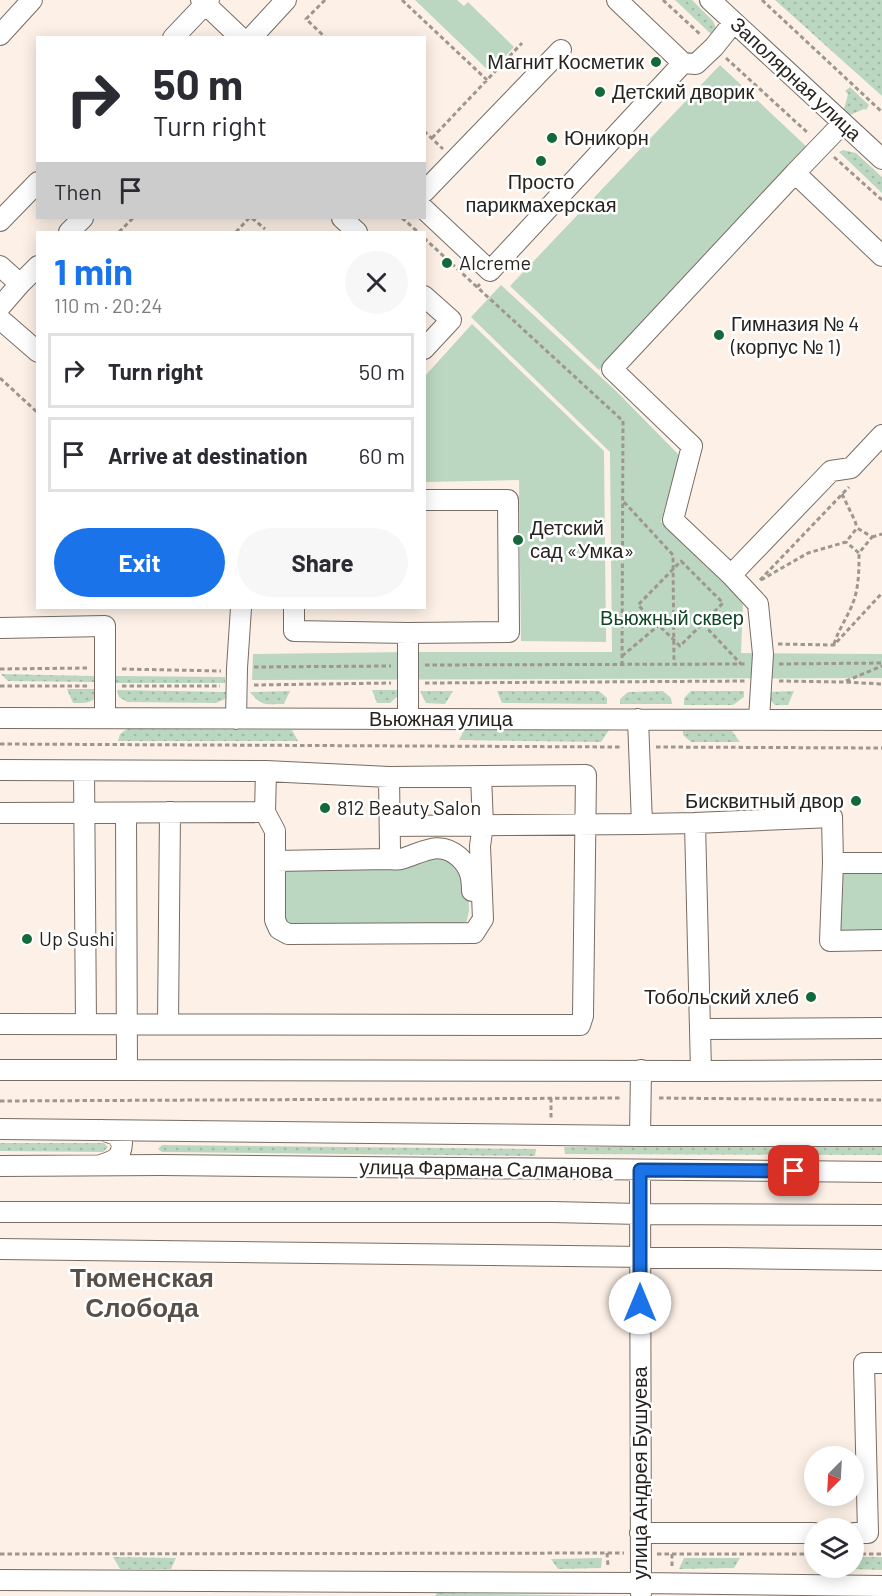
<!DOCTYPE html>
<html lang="en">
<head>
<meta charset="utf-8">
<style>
  :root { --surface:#fff; --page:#f7f7f7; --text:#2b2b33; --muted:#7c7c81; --line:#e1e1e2; --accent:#1a73e8 }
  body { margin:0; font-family:Barlow,sans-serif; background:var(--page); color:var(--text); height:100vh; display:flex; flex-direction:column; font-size:22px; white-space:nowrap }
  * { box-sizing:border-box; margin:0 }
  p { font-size:20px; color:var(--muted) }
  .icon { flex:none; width:33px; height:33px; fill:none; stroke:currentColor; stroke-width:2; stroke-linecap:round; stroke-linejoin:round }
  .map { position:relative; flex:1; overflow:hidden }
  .sheet { position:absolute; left:36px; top:231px; width:390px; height:378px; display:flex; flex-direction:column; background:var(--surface); border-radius:0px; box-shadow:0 3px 15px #0003 }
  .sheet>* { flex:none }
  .banner { position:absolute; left:36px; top:36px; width:390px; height:183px; border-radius:0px; box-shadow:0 3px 15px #0003; background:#fff; color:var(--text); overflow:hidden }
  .needle { width:39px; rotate:204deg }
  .controls { position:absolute; left:804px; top:1446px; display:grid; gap:12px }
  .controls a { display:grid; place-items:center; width:60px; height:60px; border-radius:50%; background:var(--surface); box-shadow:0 3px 15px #0003; font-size:30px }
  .pin { position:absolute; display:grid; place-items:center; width:51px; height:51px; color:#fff; margin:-26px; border-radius:12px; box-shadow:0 3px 9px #0006 }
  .me { position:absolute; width:66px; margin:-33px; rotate:0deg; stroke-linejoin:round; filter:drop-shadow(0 0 4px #0008) }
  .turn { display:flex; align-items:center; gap:21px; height:126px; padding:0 18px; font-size:27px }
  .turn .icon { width:78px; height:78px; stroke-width:2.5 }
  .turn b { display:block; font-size:42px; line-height:51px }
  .then { display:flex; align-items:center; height:57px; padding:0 18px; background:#0003; gap:12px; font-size:22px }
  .round { display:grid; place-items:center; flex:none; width:63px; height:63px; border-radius:32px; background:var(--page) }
  .head { display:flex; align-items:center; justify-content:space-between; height:102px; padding:0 18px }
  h1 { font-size:36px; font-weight:700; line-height:45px; color:var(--accent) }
  .cta { display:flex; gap:12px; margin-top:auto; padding:12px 18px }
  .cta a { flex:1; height:69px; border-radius:36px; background:var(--accent); color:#fff; font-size:24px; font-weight:700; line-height:69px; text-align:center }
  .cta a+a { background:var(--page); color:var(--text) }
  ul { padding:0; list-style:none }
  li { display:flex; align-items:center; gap:18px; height:75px; margin:0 12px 9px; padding:0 6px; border:3px solid var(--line); border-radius:0px }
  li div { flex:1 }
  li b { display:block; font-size:22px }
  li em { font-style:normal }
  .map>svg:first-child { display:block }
  .grass { fill:url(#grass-dots) }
  .park { fill:#bbd7c1 }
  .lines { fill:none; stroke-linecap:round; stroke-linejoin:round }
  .minor-casing { stroke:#776d64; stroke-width:22 }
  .path { stroke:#9f978f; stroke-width:3; stroke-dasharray:4.5 3; stroke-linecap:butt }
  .minor { stroke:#fff; stroke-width:20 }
  .route-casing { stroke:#114b97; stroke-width:15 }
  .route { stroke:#1a73e8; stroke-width:10 }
  .poi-dot { fill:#14693b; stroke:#fff; stroke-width:2 }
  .labels { text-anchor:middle; stroke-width:5; stroke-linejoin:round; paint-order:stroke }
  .poi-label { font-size:20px; fill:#26221e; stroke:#fff; text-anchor:start }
  .street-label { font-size:20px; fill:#26221e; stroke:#fff }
  .park-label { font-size:20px; fill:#0f4624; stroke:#fff }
  .district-label { font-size:26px; font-weight:bold; fill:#594f47; stroke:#fff }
</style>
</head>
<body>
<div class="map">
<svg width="882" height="1596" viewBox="0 0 882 1596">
  <defs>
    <pattern id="grass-dots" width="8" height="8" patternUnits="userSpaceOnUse" patternTransform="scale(1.5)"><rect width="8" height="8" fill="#bbd7c1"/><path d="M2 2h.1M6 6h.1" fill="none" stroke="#a1b8a5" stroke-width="1.8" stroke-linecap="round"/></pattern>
  </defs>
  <rect width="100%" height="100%" fill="#fdf1e7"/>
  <path class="grass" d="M675 0H692L713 21 716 28 713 36Z
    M775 0H882V96Z
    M850 87 869 105 866 110 864 109 850 115 844 109 848 94 845 91Z
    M843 150 856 153 882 177V193L839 152Z
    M1 674 94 676V682L8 681Z
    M116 676 225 677V683H116Z
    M67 689H98V696C90 704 84 703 73 703Z
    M117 690 228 692 225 699 216 703 127 702 119 697Z
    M372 690H399L398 696 390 703H377Z
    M290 691 284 704C266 704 262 707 250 692Z
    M420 691H453L445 704 426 703Z
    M497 691H599L607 698V704L502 703Z
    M663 691 671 698 672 704H620V699L628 692Z
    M691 691H744V697L733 705H684V698Z
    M794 691 788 705H775L766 696 765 692Z
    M465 728 609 730 601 742 459 740Z
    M127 729 292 730 298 741H118L120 734Z
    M683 731H732L740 742H691L683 735Z
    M0 1143H104L108 1147 103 1152 0 1151Z
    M162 1145 536 1149 535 1156 162 1152 158 1149Z
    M564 1147H882V1155L565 1154Z
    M113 1557 176 1558 171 1569H120Z
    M854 1557H882V1570L853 1569Z
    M602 1558 601 1568 558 1569 551 1559Z
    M684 1558H740L734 1568 679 1569Z
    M437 1593 603 1596H435Z"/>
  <path class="park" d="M415 0H457L464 6 468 2 514 47 490 72Z
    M720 65 809 149 599 370 510 286Z
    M501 285 615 390 679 455 661 522 743 602 741 653 882 654V678L252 680 253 654 408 652H612L610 452 471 317Z
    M472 324 604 451 606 642 521 641 519 480 425 482V376Z
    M431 851 468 872 469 911 466 924 292 929 284 921 283 865Z
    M882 870V931L837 932 838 872Z"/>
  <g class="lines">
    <g class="minor-casing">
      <path id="minor" d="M201 0 241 38
        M617 0 683 63
        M710 0 882 159
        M0 35 32 0
        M173 38 209 0
        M251 38 286 0
        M795 173 843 123
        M424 192 561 50
        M424 209 490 271 683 63 696 64 714 47 734 22
        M342 218 357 232
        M0 221 38 182
        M69 232 83 218
        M0 266 20 284 0 307
        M20 284 38 266
        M424 296 451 320 424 349
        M0 319 38 352
        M731 575 831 471 851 468 882 435
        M294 608V631L408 633 509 632 508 500H424
        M0 628 105 626V718
        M408 633V718
        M0 718 882 720
        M236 719 237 668 241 608
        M759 719 763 654 758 604 731 575 673 520 692 446 612 369 795 173 882 256
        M0 770 266 771 389 777 586 775 583 1016 580 1025 0 1024
        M84 771 86 1024
        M266 771 265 812 275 831V861L387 859 390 850 389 777
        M0 813 265 812
        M126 813 127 1070 701 1071
        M642 824 695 823
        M390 826 642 824 638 719
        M387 859C392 859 397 860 401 859 422 853 439 839 459 857 470 867 472 877 472 891
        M275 861V920L279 929 288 934 474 933 483 919 480 846 483 825 481 776
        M833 863 830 941 882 940
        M882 863H833L832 817 695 823 701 1071 882 1070
        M168 1024 170 812
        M700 1029 882 1028
        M0 1070H127
        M0 1129 640 1136H882
        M640 1136 641 1070
        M101 1165C115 1160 121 1159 122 1143L116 1135 102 1130
        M0 1166 162 1165 882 1172
        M640 1170 641 1593
        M0 1212H552L640 1214 882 1215
        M0 1249 882 1260
        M640 1533H814
        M854 1533H868L864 1363H882
        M0 1580 640 1583 882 1586"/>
    </g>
    <path class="path" d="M325 0 306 19 326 38
      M402 0 487 80
      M663 0 701 35
      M762 0 882 112
      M726 58 809 134
      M424 131 443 149
      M432 138 522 43
      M834 157 882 200
      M252 218 265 229
      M402 218 418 232
      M119 232 133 218
      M236 232 249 218
      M424 238 477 287
      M480 284 477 287 623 421 622 664
      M0 378 38 413
      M842 494 855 521 857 528
      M624 502 673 555 674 664
      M872 537 882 534
      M681 561 723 603 680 646 638 605Z
      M760 580 849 487
      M761 580 808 553 846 542 857 528 872 537 859 553 846 542
      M703 624 741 664
      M778 644 834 645 882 593
      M834 644C839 628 849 615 854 600 859 585 859 569 859 553
      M622 656 659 625
      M779 664 882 663
      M425 665 745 664
      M254 667 391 666
      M0 669 89 668
      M122 669 221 671
      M779 681 844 682 882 684
      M846 681 882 666
      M425 683 745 681
      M254 685 391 683
      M0 686H88
      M122 686H220
      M0 744 622 747
      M656 747 882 748
      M551 1098V1118
      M659 1098 882 1100
      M0 1101 622 1098
      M607 1553 608 1566
      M0 1554 624 1553
      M657 1554H814
      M672 1554V1567
      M854 1554H882"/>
    <use href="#minor" class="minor"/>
  </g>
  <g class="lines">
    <g class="route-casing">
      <path id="route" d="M640 1303V1170L794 1171"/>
    </g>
    <use href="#route" class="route"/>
  </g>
  <g class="poi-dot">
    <circle cx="656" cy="62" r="6"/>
    <circle cx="600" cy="92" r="6"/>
    <circle cx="552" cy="138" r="6"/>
    <circle cx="541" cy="161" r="6"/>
    <circle cx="447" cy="263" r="6"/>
    <circle cx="719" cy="335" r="6"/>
    <circle cx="518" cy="540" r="6"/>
    <circle cx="856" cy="801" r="6"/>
    <circle cx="325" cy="808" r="6"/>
    <circle cx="27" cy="939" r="6"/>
    <circle cx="811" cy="997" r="6"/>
  </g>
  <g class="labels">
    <g class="poi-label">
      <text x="644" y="69" text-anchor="end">Магнит Косметик</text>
      <text x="612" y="99">Детский дворик</text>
      <text x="564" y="145">Юникорн</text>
      <text x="541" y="189" text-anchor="middle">Просто<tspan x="541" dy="23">парикмахерская</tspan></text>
      <text x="459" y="270">Alcreme</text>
      <text x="731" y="331">Гимназия № 4<tspan x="731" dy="23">(корпус № 1)</tspan></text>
      <text x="530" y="535">Детский<tspan x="530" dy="23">сад «Умка»</tspan></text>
      <text x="844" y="808" text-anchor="end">Бисквитный двор</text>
      <text x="337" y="815">812 Beauty Salon</text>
      <text x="39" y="946">Up Sushi</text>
      <text x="799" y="1004" text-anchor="end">Тобольский хлеб</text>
    </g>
    <g class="street-label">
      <text transform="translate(796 79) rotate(43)" y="7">Заполярная улица</text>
      <text x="441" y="726">Вьюжная улица</text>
      <text transform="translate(486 1169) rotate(1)" y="7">улица Фармана Салманова</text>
      <text transform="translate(640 1473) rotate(-90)" y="7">улица Андрея Бушуева</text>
    </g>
    <g class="park-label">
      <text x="672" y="625">Вьюжный сквер</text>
    </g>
    <g class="district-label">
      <text x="142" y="1287">Тюменская<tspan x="142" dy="30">Слобода</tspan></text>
    </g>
  </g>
</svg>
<div class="controls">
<a><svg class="needle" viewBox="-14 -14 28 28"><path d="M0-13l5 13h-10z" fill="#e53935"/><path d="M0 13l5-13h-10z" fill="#7c7c81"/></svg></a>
<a><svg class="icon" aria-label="layers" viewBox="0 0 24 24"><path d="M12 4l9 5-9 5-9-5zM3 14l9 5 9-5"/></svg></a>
</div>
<div class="pin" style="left:794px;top:1171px;background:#d93025"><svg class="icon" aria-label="arrive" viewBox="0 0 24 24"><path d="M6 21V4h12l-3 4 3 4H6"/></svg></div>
<svg class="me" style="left:640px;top:1303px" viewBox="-20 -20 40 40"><circle r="19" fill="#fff"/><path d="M0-13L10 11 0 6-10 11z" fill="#1a73e8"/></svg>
<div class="banner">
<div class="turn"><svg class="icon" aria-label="right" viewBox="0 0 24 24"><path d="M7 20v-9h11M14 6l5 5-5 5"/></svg><div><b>50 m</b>Turn right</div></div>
<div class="then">Then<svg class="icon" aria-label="arrive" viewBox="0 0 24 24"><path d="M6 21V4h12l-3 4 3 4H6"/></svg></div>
</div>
<section class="sheet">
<div class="head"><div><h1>1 min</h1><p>110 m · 20:24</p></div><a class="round"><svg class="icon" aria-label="close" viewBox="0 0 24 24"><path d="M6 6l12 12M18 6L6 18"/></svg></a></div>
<ul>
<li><svg class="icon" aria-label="right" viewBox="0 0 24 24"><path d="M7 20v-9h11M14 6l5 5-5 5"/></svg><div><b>Turn right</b></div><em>50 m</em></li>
<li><svg class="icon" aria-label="arrive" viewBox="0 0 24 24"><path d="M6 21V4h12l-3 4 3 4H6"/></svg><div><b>Arrive at destination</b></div><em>60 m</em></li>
</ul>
<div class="cta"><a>Exit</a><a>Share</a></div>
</section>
</div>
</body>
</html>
